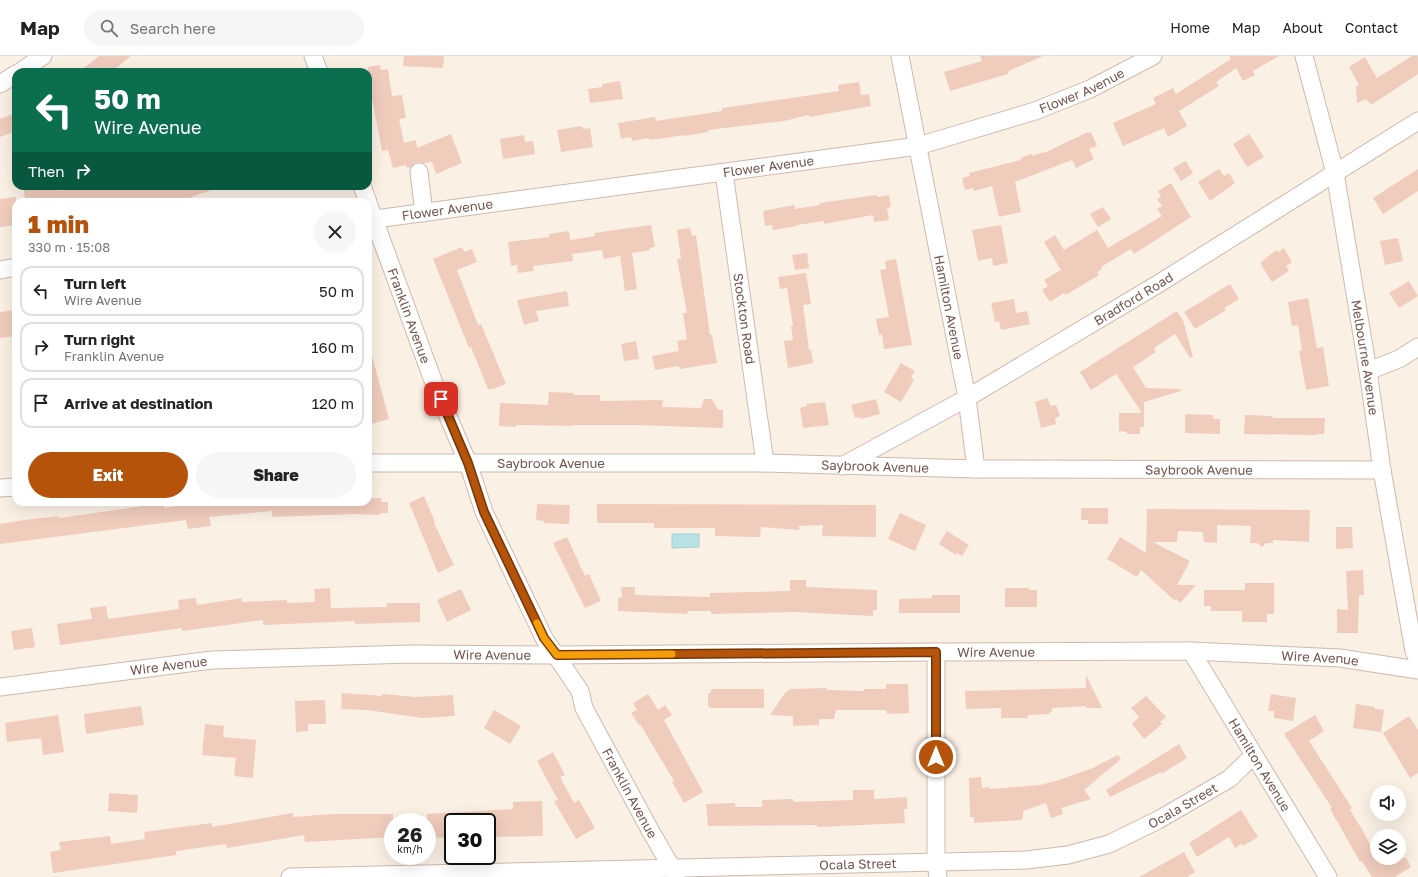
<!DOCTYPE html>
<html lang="en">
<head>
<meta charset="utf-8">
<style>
  :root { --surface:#fff; --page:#f6f6f6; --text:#222; --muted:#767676; --line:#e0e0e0; --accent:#b45309 }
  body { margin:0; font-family:"Golos Text",sans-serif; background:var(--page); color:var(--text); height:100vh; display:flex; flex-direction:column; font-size:15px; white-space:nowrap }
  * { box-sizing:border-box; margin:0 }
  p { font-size:13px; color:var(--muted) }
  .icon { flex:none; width:22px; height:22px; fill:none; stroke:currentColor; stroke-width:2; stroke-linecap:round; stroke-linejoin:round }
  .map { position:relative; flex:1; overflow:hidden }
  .drawer { position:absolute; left:12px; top:142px; width:360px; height:308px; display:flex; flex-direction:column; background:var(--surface); border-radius:12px; box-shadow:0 4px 16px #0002 }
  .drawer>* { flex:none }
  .top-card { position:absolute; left:12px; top:12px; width:360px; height:122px; border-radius:12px; box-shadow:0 4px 16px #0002; background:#0b6e4f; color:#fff; overflow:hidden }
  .fabs { position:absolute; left:1370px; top:729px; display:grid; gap:8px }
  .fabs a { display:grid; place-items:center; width:36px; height:36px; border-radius:50%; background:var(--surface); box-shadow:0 4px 16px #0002; font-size:20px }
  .speed { position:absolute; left:384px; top:757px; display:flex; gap:8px; font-size:20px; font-weight:700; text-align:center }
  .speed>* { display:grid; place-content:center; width:52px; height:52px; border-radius:50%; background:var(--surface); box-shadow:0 4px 16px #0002; line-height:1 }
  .speed small { font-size:10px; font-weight:400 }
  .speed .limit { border:2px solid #111; border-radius:6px; background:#fff; color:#111 }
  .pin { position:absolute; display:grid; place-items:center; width:34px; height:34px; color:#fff; margin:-17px; border-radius:8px; box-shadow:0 2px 6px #0006 }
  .me { position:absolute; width:44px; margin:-22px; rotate:0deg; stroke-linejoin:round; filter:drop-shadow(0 0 3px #0008) }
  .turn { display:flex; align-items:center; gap:14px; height:84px; padding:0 16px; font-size:18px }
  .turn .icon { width:52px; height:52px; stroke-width:2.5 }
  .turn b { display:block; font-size:28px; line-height:34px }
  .then { display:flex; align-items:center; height:38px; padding:0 16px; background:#0003; gap:8px; font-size:15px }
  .round { display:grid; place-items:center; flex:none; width:42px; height:42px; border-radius:21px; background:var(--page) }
  .overview { display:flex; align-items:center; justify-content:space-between; height:68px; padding:0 16px }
  h1 { font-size:24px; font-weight:800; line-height:30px; color:var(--accent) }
  .button { display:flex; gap:8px; margin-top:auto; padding:8px 16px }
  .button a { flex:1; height:46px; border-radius:24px; background:var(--accent); color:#fff; font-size:16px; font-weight:800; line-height:46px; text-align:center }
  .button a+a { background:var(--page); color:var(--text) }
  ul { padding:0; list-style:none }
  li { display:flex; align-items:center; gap:12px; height:50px; margin:0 8px 6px; padding:0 8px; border:2px solid var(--line); border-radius:12px }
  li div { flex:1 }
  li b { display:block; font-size:15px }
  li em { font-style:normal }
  header { display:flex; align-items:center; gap:24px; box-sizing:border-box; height:56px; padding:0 20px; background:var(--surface); border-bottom:1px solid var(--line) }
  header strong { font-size:19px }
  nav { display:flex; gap:22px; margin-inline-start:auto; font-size:14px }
  .search { width:280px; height:36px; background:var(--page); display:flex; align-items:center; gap:10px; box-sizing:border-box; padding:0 14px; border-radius:22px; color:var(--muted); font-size:15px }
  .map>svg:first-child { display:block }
  .water { fill:#b9e2e4; stroke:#a0d2d5 }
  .building { fill:#f0ccbd }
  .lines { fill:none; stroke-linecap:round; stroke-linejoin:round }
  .minor-casing { stroke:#ceb9ae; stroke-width:19 }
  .minor { stroke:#fff; stroke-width:17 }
  .route-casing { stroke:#753606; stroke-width:10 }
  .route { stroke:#b45309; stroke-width:7 }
  .slow { stroke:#f59e0b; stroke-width:7 }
  .labels { text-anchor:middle; stroke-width:4; stroke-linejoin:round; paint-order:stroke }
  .street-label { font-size:13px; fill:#73554b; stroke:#fef4ea }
</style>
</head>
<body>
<header>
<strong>Map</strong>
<div class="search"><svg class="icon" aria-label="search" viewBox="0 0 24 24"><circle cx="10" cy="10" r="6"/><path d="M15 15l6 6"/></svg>Search here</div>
<nav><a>Home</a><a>Map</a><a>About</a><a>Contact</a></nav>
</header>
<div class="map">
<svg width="1418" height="821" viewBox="0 0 1418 821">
  <rect width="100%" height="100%" fill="#fbf0e4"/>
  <path class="water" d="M672 478H699V491L672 492Z"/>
  <path class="building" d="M99 0H131L111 16H79Z
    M404 0H444L443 12 403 10Z
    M980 0H1043L1013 13 1008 16V18L950 35 944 16 982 5Z
    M1229 0H1279L1253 15 1255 19 1243 25 1236 12 1216 26 1219 30 1179 55 1187 70 1168 81 1164 72 1123 90 1113 67 1156 48 1153 42 1173 32 1176 38 1231 3Z
    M1412 0H1418V18L1371 49 1366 43 1357 47 1356 30 1359 29 1349 11 1365 1 1377 22Z
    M380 9 381 14 388 13 392 40 402 39 406 62 399 63 404 87 416 84 417 92 451 78 462 107 436 118 432 106 424 107 417 106 411 111 407 112 406 109 393 112 388 94 382 95 370 32H368V11Z
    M620 25 623 43 590 47 588 33 602 31V28Z
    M859 26 861 39 869 38 871 50 809 61V59L784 65 708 74V76L685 80V79L649 84V82L632 85 631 81 621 83 618 67 655 61 656 65 716 56 722 55V52L839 35 838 29Z
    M13 58 16 66V75L0 81V63Z
    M582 70 583 73 590 72 593 91 561 96 557 74Z
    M1088 76V77L1091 76 1097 90 1089 93 1094 103 1076 112 1072 104 1015 126 1021 156 999 161 992 130 974 135 973 132 965 134 962 122 970 120 969 117 1021 104 1020 102 1032 98V100L1044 96V97Z
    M1249 78 1264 101 1247 111 1233 88Z
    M524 79 525 86 533 85 535 98 503 103 500 83Z
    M1186 105 1193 117 1181 125 1173 112Z
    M1219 113 1224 120 1229 117 1235 127 1210 145 1198 126Z
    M1418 113V135L1383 158 1373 142Z
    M1171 127 1191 161 1134 198 1131 193 1101 211 1102 213 1097 216 1099 219 1066 239 1064 237 1050 246 1042 234 1048 230 1044 224 1061 214 1044 186 1055 179 1064 194 1097 174 1108 192 1162 160 1157 153 1162 150 1157 143 1161 141 1158 135Z
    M40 130H56L57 135 95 130H98L99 133 118 130H216L217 132 191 141 192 146H25L24 132Z
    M877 139V141L889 139 891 151 887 152 889 164 874 166 873 159 824 168V165L797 169V170L773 174 772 169 765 170 763 155 794 149 795 153 820 149 819 147Z
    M16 141V169L0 171V143Z
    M1103 151 1111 163 1098 171 1090 158Z
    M651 169 655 191 649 192 650 194 632 197 637 233 625 235 620 200 604 203 602 194 572 198 573 205 533 210 534 215 518 217 517 209 511 210 508 186 549 181V178L569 175 570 184 595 180 594 177Z
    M1001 169 1008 207 993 210 992 202 978 205 972 174Z
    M690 172 692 180 696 179 710 279H712L717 307 680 313 679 310 655 314 652 300 679 295 677 285 687 283 683 257H687L677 203H681L677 174Z
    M1398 182 1403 205 1385 209 1380 185Z
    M462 191 464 196 472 193 477 206 457 214 478 269 481 268 506 328 493 333H488L471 291 469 292 433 203Z
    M1284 192 1292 206 1286 210 1289 215 1272 226 1260 207 1276 194 1278 196Z
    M807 197 809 212 795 214 792 199Z
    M896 203 912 289 884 293 882 278 879 279 876 263 889 261 880 214 886 213 885 205Z
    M806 217 811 248 803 249 809 294H811L813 307 788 312 784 285 793 284 791 270H793L787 232 780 233 778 221Z
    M1409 225 1418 240 1399 252 1389 237Z
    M1230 228 1239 243 1224 252 1226 254 1195 273 1184 256Z
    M567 235 569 250 536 255 539 265 524 269 517 244Z
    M1308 242 1317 292 1323 291 1329 330 1306 334 1299 295 1302 294 1298 269 1292 270 1288 246Z
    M1014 243 1016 257 1027 255 1030 268 1001 274 999 265 995 266 991 247Z
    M16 254V280L0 282V256Z
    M1177 255 1183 264 1193 301 1190 302 1175 278 1154 292 1156 296 1133 311 1146 332 1180 333 1181 335 1144 346V371H1140V378H1127V376L1119 375V357H1142L1116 318 1091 334 1080 316Z
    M636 285 639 303 624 305 621 288Z
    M368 300H372L389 363 368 369Z
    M901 307 915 315 911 322 914 324 901 346 884 336Z
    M549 336 574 337V339H600V345L663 344 662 351 701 352 704 343H712L718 354H723V372L636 369H573V370L528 369H516V371L499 370 500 347 548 349Z
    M1047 342 1051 350 1056 349 1060 360 1055 362 1056 368 1041 372 1035 346Z
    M876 343 880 358 861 363 860 361 855 362 851 349Z
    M825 346 829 369 803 372 800 352 807 350V348Z
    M1185 358 1213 359V363H1220V378L1185 377Z
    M1245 359 1273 360 1272 362H1325L1324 378H1316V379L1244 378Z
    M424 440 435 466 434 467 454 509 438 517 409 447Z
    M368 442H381V446H388V457H380V459L355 458 272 461V455L209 461 211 470 188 473 186 464 0 488V468L24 464 59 460V462L164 447V452L206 446H368Z
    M537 448 570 449 569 468 544 467V465L536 464Z
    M597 448 876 449V481L822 480 823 469 799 470V474L761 471 760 481 715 480V472H654V467H597Z
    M1081 452H1108V468H1088V464H1081Z
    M1147 453 1310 454 1309 486 1273 484V487H1266L1262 491 1257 487H1250L1251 470 1217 469V487L1204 486 1203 476 1178 475 1177 486H1153L1190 505 1177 529H1196L1180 547 1176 543 1175 545 1141 514 1137 521 1107 503 1120 481 1146 497Z
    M900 457 926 469 915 495 888 483Z
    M1336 471H1352L1353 492 1336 493Z
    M947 475 969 489 962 500 957 497 956 499 939 488Z
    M567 481 585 520 589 518 601 545 585 552 553 487Z
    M1363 514 1364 539H1359L1358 577H1337V553L1348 554 1346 515Z
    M790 524H806V531L877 534V554H873V560L794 556 711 558V555H688L687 558 618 555V542L622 541 621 531H635V539L710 541V537L790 535Z
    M1245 527H1274V558H1267V566H1242V555H1211V550H1204V534H1245Z
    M330 532 331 552 387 551V547H420V566L355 568V565L263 569V564L182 575V572L60 589 57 568 92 563 90 552 106 550 108 563 179 553 178 544 196 542 197 549 242 542V546L287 544V547L315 546 314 533Z
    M1005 532H1029V534H1037V551H1005Z
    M461 533 471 554 447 566 437 544Z
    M932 539H960V557H899V543L932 542Z
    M32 572 35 591 14 594 11 575Z
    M1086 619 1102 652H1086V650L1052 652V655L1049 656 1050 658 1028 659V662H1001V652L966 653 965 635 1086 632Z
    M886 628H908L909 657 887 658 886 654H836L834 663H819V669L793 670V660L770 659 785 637 790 633 827 632V634H830L864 635V633H886Z
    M711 633H764V652H711L708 650V637H711Z
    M342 637 382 640V638L416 641 453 639 455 660 422 662 367 654 341 653Z
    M648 638 658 654 665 649 672 659 664 664 703 736 684 747 672 726 674 725 640 668 639 669 631 657 637 654 633 647Z
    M1271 638 1296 642 1293 665 1274 662V655H1268Z
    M1146 640 1166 661 1160 666 1162 668 1144 683 1132 668 1139 661 1131 652Z
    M325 644 326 668H308V675L296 676 295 645Z
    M1356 648 1375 651V653L1384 654 1381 676 1353 672Z
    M141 650 144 669 86 678 84 658Z
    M494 654 521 670 510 688 484 672Z
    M58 659 64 696 43 699 41 682 7 686 5 667Z
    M1315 659 1324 675 1309 685 1352 752 1350 754 1363 775 1377 802 1381 807 1389 802H1406L1411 811 1395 821H1372L1362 805 1360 806 1330 753 1332 752 1284 678Z
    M1409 660 1418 674V717L1410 722 1383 677Z
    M205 668 224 670 223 681 256 684 253 722 234 720 236 702 202 699Z
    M1179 688 1187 702 1161 718V716L1110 741 1106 734Z
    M553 696 565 719 560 721 574 747 579 744 595 772 576 783 554 745 558 744 537 705Z
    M1118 699 1121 703 1084 734 1091 743 1061 752 1063 758 1051 762 1046 747 1023 755V762L1021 764 974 767V761H970L969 722 981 721 982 732 989 731V733L1040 729 1056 725 1093 712Z
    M853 734H874V743L907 741V753H904L905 767 817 771V769L708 770 706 748 735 747V751H762V744L793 743V746L853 744Z
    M109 737 138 739 137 757 108 755Z
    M542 745 543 780 487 781V766H453V781L427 782V758L513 753V746Z
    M1241 754 1258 781 1243 790 1241 788 1235 792 1229 781 1197 801 1189 787Z
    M293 757V761L333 758H393V781L305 786 304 779 227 792 226 788 176 795V799L53 817 50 796 61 794 59 786 110 780 111 788 145 783 144 776 212 767V771Z
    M1184 796 1195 816 1187 821H1139Z"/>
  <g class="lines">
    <g class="minor-casing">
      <g id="minor">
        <path d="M313 0 319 16"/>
        <path id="s1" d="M900 0 967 342 976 413"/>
        <path id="s2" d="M1304 0 1335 117 1368 315 1382 414 1414 595 1418 604"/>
        <path d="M20 16 43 0"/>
        <path d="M0 28 16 18"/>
        <path d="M419 116 424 157"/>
        <path id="s3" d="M724 117 765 407"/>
        <path d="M362 130 368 146"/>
        <path id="s4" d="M368 147 435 330 468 407 484 456 544 582 580 635 584 652 650 774 676 819"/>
        <path id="s5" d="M368 164 918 90 1035 55 1090 33 1153 0"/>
        <path d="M0 214 16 211"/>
        <path d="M1368 315 1399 303 1418 291"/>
        <path id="s6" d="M368 407H765L976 413 1382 414"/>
        <path id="s7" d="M842 410 967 342 1158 228 1418 65"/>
        <path d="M0 432 16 431"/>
        <path id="s8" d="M1191 595 1328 821"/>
        <path d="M936 596V807L938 821"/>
        <path id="s9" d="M0 631 212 604 410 598 557 599 936 596 1191 595 1340 602 1418 614"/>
        <path id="s10" d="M290 821 1026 804 1068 799 1109 788 1158 764 1229 723 1254 699"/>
      </g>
    </g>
    <use href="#minor" class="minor"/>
  </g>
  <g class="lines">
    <g class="route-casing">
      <path id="route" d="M441 343 468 407 484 456 544 582 557 599 936 596V701"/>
    </g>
    <use href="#route" class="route"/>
    <path class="slow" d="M537 567 544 582 557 599 672 598"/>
  </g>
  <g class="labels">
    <g class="street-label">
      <text dy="5" stroke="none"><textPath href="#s5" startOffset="728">Flower Avenue</textPath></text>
      <text dy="5" stroke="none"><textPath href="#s5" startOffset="404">Flower Avenue</textPath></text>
      <text dy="5" stroke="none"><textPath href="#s5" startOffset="80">Flower Avenue</textPath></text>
      <text dy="5" stroke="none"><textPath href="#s7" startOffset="336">Bradford Road</textPath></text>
      <text dy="5" stroke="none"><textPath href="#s1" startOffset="256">Hamilton Avenue</textPath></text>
      <text dy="5" stroke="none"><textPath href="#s4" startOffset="120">Franklin Avenue</textPath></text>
      <text dy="5" stroke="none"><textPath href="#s3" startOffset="147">Stockton Road</textPath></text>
      <text dy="5" stroke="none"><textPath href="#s2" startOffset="308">Melbourne Avenue</textPath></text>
      <text dy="5" stroke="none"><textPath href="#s6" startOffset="183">Saybrook Avenue</textPath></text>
      <text dy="5" stroke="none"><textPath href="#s6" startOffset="507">Saybrook Avenue</textPath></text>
      <text dy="5" stroke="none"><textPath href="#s6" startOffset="831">Saybrook Avenue</textPath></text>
      <text dy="5" stroke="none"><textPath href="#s9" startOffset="998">Wire Avenue</textPath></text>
      <text dy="5" stroke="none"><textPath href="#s9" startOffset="494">Wire Avenue</textPath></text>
      <text dy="5" stroke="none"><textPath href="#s9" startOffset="1322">Wire Avenue</textPath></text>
      <text dy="5" stroke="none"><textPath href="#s9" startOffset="170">Wire Avenue</textPath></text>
      <text dy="5" stroke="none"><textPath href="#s8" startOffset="133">Hamilton Avenue</textPath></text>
      <text dy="5" stroke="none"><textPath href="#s4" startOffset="648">Franklin Avenue</textPath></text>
      <text dy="5" stroke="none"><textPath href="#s10" startOffset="904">Ocala Street</textPath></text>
      <text dy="5" stroke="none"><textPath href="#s10" startOffset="568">Ocala Street</textPath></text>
    </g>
  </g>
</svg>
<div class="fabs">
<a><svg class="icon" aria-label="sound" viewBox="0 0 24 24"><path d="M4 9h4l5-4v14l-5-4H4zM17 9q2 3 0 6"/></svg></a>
<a><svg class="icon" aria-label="layers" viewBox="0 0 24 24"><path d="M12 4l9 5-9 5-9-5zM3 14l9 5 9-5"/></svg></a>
</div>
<div class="speed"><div>26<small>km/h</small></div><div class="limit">30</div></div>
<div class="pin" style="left:441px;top:343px;background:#d93025"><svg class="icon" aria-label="arrive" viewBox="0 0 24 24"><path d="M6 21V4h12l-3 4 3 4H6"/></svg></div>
<svg class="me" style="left:936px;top:701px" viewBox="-20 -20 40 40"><circle r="17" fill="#b45309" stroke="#fff" stroke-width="3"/><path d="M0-11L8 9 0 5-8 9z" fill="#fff"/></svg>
<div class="top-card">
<div class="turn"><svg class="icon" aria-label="left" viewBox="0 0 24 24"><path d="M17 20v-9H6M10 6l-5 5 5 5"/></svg><div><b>50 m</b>Wire Avenue</div></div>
<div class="then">Then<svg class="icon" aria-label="right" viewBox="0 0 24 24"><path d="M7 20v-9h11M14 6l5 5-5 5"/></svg></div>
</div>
<section class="drawer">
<div class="overview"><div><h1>1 min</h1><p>330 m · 15:08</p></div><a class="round"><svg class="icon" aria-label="close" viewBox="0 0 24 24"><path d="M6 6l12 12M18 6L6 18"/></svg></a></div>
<ul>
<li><svg class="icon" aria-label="left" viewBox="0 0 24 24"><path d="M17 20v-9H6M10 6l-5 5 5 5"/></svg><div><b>Turn left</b><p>Wire Avenue</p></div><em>50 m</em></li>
<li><svg class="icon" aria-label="right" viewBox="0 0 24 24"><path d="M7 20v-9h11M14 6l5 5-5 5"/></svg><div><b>Turn right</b><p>Franklin Avenue</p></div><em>160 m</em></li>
<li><svg class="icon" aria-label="arrive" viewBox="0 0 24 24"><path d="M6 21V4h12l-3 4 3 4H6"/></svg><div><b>Arrive at destination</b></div><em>120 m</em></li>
</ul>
<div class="button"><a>Exit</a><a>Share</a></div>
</section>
</div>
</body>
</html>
